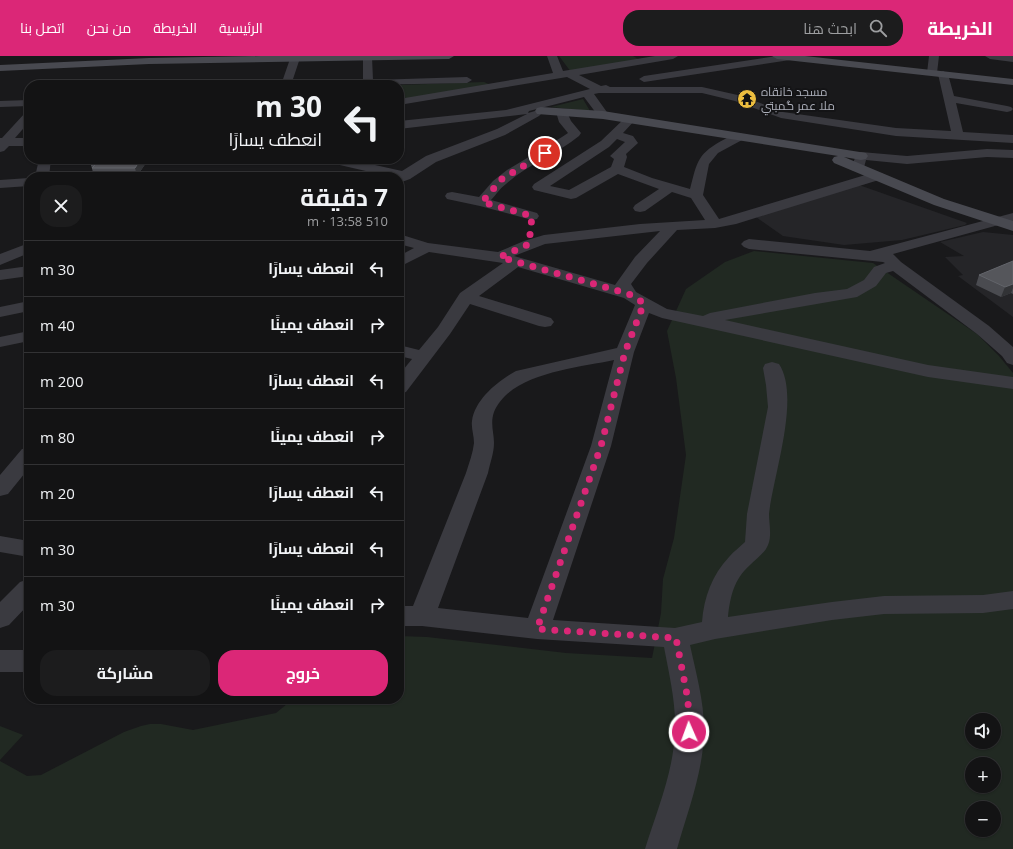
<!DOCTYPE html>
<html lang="ar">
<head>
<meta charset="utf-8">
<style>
  :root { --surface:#131314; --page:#1c1c1d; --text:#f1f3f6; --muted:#9d9ea0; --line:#323234; --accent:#db2777 }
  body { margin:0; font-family:"Open Sans",Cairo,sans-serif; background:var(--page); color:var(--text); direction:rtl; height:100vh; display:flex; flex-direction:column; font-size:15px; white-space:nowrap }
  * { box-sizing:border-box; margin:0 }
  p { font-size:13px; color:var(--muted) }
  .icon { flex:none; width:22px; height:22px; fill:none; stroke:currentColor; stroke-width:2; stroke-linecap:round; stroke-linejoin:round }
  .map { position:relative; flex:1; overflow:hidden; direction:ltr }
  .details { position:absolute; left:24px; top:116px; width:380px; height:532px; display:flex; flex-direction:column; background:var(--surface); border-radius:16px; box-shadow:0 1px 3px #0004,0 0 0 1px var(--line); direction:rtl }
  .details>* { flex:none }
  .hud { position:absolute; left:24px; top:24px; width:380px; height:84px; border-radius:16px; box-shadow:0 1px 3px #0004,0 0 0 1px var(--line); direction:rtl; background:#131314; color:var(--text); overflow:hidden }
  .controls { position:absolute; left:965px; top:657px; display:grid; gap:8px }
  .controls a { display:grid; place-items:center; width:36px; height:36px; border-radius:50%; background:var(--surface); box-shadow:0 1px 3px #0004,0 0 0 1px var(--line); font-size:20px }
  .pin { position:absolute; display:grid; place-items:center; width:34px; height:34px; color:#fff; margin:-17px; border:2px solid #fff; border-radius:50%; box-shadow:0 1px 4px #0007 }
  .me { position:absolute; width:44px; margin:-22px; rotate:358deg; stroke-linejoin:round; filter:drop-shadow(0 0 3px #0008) }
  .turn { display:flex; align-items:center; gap:14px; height:84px; padding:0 16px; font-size:18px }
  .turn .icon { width:52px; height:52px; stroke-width:2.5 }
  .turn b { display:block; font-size:28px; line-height:34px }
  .round { display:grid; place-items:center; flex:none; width:42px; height:42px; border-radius:16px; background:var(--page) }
  .headline { display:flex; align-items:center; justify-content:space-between; height:68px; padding:0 16px }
  h1 { font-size:24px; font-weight:700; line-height:30px }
  .primary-button { display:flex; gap:8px; margin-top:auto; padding:8px 16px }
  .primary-button a { flex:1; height:46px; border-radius:16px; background:var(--accent); color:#fff; font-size:16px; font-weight:700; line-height:46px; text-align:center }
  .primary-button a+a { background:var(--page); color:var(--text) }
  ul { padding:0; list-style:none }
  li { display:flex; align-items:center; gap:12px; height:56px; padding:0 16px; border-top:1px solid var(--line) }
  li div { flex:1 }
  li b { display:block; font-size:15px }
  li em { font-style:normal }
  header { display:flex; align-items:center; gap:24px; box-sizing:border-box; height:56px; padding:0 20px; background:var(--accent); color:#fff }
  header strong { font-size:19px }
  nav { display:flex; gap:22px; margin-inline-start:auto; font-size:14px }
  .search { width:280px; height:36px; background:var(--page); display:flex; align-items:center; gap:10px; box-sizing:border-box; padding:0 14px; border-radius:16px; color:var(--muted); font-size:15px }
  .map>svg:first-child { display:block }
  .built { fill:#252528 }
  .green { fill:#212922; fill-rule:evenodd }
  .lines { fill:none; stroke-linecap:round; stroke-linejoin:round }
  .street { fill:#3a3a40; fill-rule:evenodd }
  .secondary { fill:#484950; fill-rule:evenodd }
  .wall { fill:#4a4b50 }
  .shaded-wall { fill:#323336 }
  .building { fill:#55565b; stroke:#62646a }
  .route { stroke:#db2777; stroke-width:7; stroke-dasharray:0 12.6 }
  .labels { text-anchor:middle; stroke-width:4; stroke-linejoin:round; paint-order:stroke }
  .far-poi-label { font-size:12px; fill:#acafba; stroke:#141416; text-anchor:start }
</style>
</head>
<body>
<header>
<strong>الخريطة</strong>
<div class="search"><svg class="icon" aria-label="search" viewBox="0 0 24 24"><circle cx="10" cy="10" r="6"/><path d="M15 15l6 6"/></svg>ابحث هنا</div>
<nav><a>الرئيسية</a><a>الخريطة</a><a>من نحن</a><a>اتصل بنا</a></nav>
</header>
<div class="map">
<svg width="1013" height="793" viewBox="0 0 1013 793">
  <rect width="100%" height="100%" fill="#19191b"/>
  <path class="built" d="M859 129 967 167 965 169 902 184 844 189 783 180 756 161Z
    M983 176 1013 179V261L958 220 963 219 945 201 964 200 940 186Z"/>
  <path class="green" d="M559 0H633L640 4 571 16Z
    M484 26 491 29 399 45V29Z
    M583 43 590 55 551 51Z
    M754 195 873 207 977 278 999 300 1013 317V793H0V705L27 720 41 719 124 676 141 670 150 668H161L193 674 276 657 293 643H399V580L427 581 566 597 652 602 661 557 663 523 674 482 686 399 676 322 667 275 686 233 725 206ZM972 664H994V686H972ZM972 708H994V730H972ZM972 752H994V774H972Z
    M0 670 23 679 0 704Z"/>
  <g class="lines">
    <path class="street" d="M291 0H299L300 2 291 29H264L269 26H282Z
      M363 0 372 1 373 24 467 21 472 24 467 27 363 29Z
      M547 0H557L563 15 655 0H678L673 3 579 19 601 30 606 29 610 31H702L742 40 783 56 896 72 951 75 938 18 943 15 948 18 954 40 1007 50 1011 51 1013 53 1011 55 1007 56 956 47 963 76 1013 79V87L896 80 781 62 735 45 702 37H599L594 38 609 59 607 61H599L584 41 529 55 528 57 535 55 539 56 541 58 539 60 505 79 436 106 410 123 399 127V121H392L331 107 326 106 325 103H348L402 115 426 100 497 73 527 58 399 73V65L506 54 590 33 567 21 399 49V43L553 17Z
      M777 0 795 1 790 4 644 26 639 23 644 20Z
      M929 0H939L937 17 932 20 927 17Z
      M985 0H1013V6L990 3Z
      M29 44V50L0 51V45Z
      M562 53 566 54 571 65 581 77 579 80C557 98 528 108 506 128 500 132 496 139 491 144L537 157 539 160 537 163 532 164 480 150 447 143 445 140 447 137 452 136 479 141 493 125 507 114 562 81 568 77 559 66 556 56 558 54Z
      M29 56V66L15 82H29V90H9L4 95 0 96V82H2L25 57Z
      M630 60 634 61 636 63 623 77 633 80 638 87 626 98 627 101 624 111 652 122 690 133C697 105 698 97 725 83 731 80 735 77 742 78L744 81 742 84 718 97 709 108 703 139 719 163 872 117H882L884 120 882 123 736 168 715 172 677 174 647 207 631 228 636 236 667 253 703 260 710 257 815 237 847 233 864 224 874 211 885 207 883 206 749 193 744 191 741 188 744 185 749 183 870 195 1013 157V165L893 198 901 206 989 270 1013 291V309L1007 307 1002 300 977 278 893 215 886 217 876 230 857 241 725 264 928 309 1013 321V333L928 321 662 262 649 257 634 296 611 390 553 564 675 572 702 566C704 541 712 519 729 501 734 495 740 491 745 486L747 458 768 351 766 329 763 312 765 308 772 306 779 308C801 341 773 420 769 458 769 467 772 480 768 489 765 497 756 503 750 509 734 523 730 541 728 561L832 546 884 540 983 539 1013 535V553L983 557 884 558 832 564 715 583 690 589C696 617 704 645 704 673 704 714 688 754 677 793H645C657 754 674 715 675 674 676 646 669 618 664 591L537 583 422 570H399V550H413L466 417C469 407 473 397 474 387 474 379 471 372 472 365 475 343 498 325 516 315L617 292 635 249 624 242 518 211 479 240 551 262 554 266 551 270 545 271 539 270 470 248 450 278 406 336 399 338V319L412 303 399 300V289L419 294 438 271 460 237 503 207 429 196 399 211V200L414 192 399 188V178L428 187 498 196 524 185 544 179 640 168 705 164 691 142 672 136 645 155 640 156 635 155 633 152 635 149 659 133 618 118 576 142 571 143 534 134 532 131 534 128 601 85 626 61ZM617 83 625 86 610 100 614 103 611 111 569 134 550 130 609 91ZM660 175 635 201 615 229 514 200 545 188ZM614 304 591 390 528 562 438 552 488 417C490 407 494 397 494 387 494 377 490 367 494 356 510 317 577 312 614 304Z
      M987 93 1013 94V102L987 101 907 108 866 104 863 115H853L851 112 857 97 861 96 907 100Z
      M39 103H51L49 121H35Z
      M273 117 280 118 282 121H266L268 118Z
      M29 122V130L0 132V124Z
      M29 187V197L0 209V198Z
      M29 210V220L0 224V214Z
      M29 245V255L0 261V251Z
      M29 275V285L0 291V281Z
      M29 392V412L8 438 0 440V419L22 393Z
      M0 480 29 485V501L0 496Z
      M29 523V548L9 569 0 572V546L20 526Z
      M0 594H29V616H0Z"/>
    <path class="secondary" d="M261 0H454L449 3 149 8 0 15V9L149 2Z
      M772 0H805L1013 23V29L777 3Z
      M541 51 603 55 866 97 868 100 866 103 861 104 844 101 944 143 1013 165V175L934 149 834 107 832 104 834 101 838 100 603 63 537 58 535 55 537 52Z"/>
  </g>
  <path class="wall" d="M148 104 137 120H94L91 109Z
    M1013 205V238L1011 237 1001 241 976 229 979 219Z"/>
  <path class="shaded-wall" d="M141 103H148V104L137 120 135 112Z
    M1013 228V232L1011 237 1001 241 1005 231Z"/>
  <path class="building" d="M96 103H141L135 112H92L95 109H91Z
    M1013 205V228L1005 231 979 219Z"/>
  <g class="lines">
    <path class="route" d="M545 97 502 123 482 146 532 160 529 188 500 201 629 238 644 247 625 296 601 390 537 573 676 582 688 644 689 676"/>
  </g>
  <defs>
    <g id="temple-disc" transform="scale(1)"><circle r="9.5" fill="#ecbd3f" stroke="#141416"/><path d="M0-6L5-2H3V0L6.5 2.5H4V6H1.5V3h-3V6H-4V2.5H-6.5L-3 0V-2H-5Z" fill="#111"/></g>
  </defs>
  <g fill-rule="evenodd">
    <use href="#temple-disc" x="747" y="43"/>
  </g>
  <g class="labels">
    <g class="far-poi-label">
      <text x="761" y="40">مسجد خانقاه<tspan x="761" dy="14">ملا عمر گمبتي</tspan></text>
    </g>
  </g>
</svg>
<div class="controls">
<a><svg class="icon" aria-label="sound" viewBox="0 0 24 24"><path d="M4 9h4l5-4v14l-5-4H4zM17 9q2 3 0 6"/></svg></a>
<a>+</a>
<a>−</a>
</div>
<div class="pin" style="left:545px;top:97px;background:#d93025"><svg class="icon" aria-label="arrive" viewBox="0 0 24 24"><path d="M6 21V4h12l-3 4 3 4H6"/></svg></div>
<svg class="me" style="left:689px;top:676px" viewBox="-20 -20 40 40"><circle r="17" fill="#db2777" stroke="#fff" stroke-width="3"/><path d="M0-11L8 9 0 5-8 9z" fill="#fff"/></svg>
<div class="hud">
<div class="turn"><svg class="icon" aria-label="left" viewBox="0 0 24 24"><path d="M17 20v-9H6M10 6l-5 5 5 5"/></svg><div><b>30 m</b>انعطف يسارًا</div></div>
</div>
<section class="details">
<div class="headline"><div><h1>7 دقيقة</h1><p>510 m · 13:58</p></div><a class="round"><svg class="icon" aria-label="close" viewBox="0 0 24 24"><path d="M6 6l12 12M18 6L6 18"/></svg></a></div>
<ul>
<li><svg class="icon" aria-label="left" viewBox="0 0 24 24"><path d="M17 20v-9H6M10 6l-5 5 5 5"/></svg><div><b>انعطف يسارًا</b></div><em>30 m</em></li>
<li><svg class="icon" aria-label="right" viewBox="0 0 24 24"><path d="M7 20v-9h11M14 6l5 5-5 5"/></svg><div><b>انعطف يمينًا</b></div><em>40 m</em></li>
<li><svg class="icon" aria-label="left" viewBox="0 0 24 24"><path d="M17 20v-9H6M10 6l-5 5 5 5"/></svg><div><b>انعطف يسارًا</b></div><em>200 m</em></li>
<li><svg class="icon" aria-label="right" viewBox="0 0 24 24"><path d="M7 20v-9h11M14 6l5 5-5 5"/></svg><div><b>انعطف يمينًا</b></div><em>80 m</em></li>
<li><svg class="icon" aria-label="left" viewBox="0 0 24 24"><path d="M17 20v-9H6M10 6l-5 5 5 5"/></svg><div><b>انعطف يسارًا</b></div><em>20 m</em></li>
<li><svg class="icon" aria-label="left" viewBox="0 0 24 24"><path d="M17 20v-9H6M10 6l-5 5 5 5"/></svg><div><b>انعطف يسارًا</b></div><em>30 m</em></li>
<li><svg class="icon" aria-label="right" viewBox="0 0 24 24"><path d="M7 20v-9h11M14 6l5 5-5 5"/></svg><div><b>انعطف يمينًا</b></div><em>30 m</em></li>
</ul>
<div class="primary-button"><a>خروج</a><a>مشاركة</a></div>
</section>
</div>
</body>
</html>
